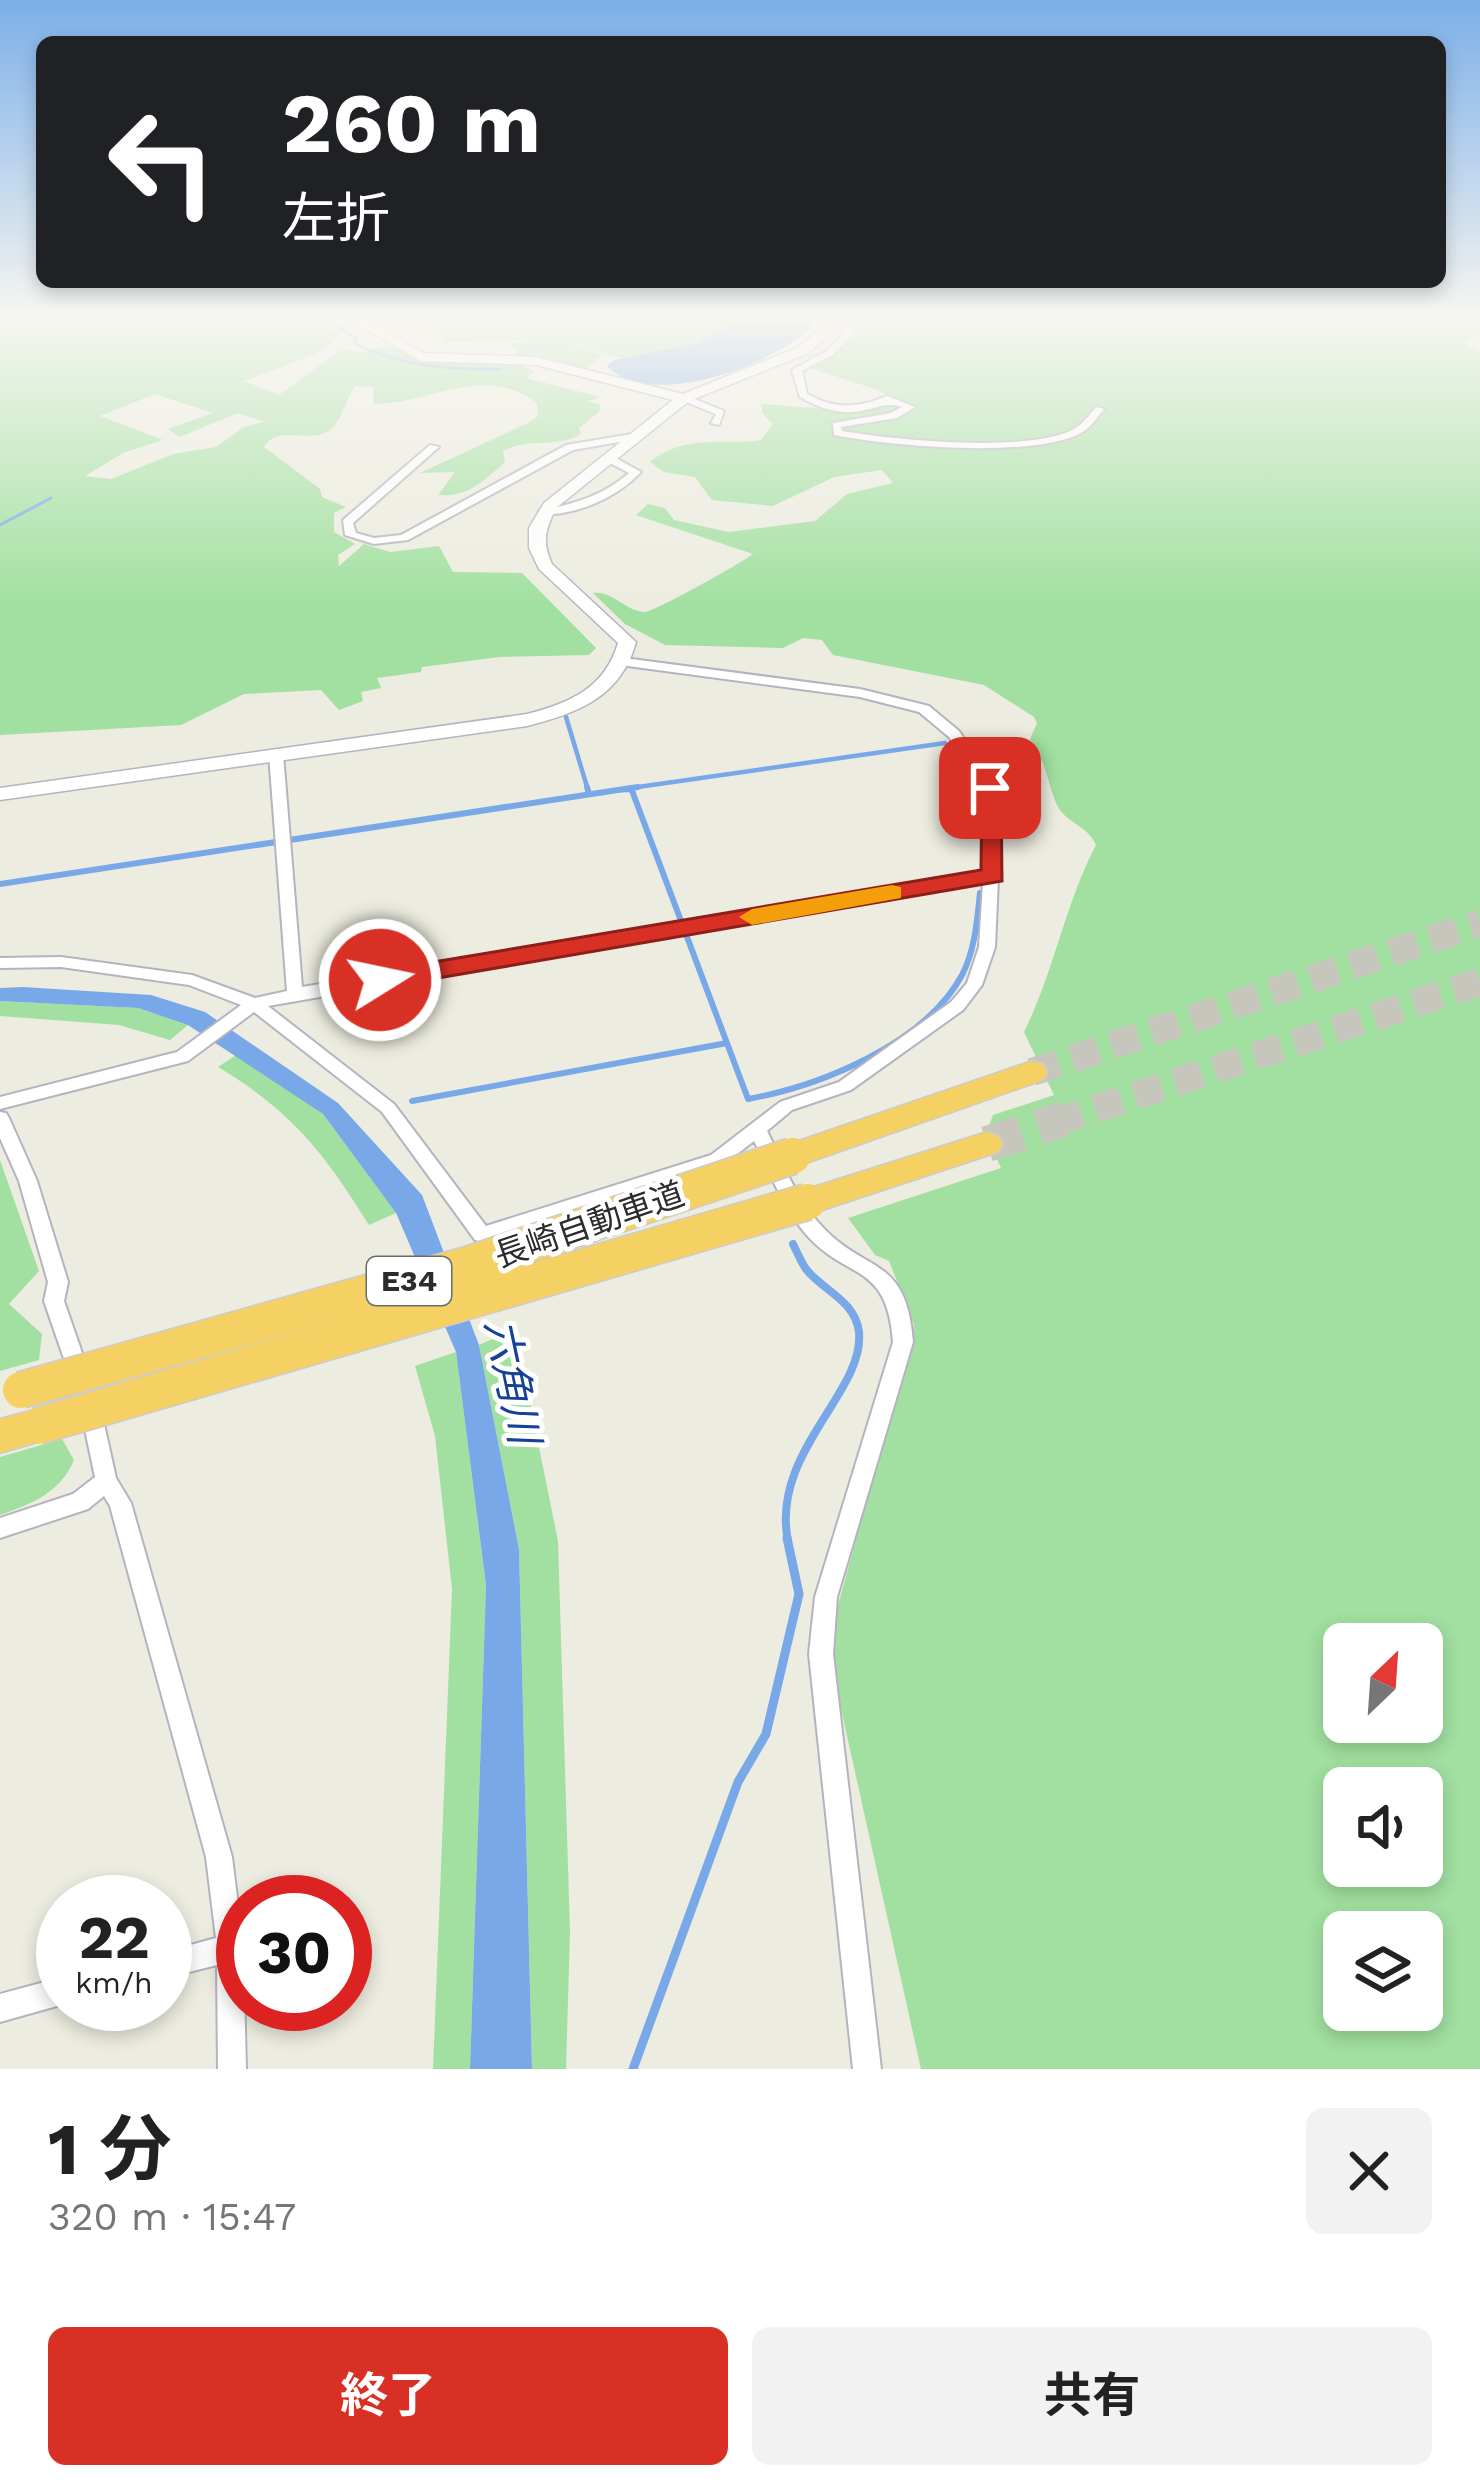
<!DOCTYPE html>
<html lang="ja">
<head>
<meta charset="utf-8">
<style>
  :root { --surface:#fff; --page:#f2f2f2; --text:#222; --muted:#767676; --accent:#d93025 }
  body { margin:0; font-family:"Work Sans","Noto Sans JP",sans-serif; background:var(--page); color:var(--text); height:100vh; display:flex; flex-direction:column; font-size:45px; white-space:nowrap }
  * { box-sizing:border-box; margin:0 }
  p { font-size:39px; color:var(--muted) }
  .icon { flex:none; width:66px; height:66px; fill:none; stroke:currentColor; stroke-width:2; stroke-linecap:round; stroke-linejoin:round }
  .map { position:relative; height:2069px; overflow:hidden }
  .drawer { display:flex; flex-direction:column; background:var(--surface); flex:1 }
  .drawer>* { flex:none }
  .guide { position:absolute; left:36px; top:36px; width:1410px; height:252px; border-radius:18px; box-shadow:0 6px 18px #0003; background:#202124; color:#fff; overflow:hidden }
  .needle { width:78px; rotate:25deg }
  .buttons { position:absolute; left:1323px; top:1623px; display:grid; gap:24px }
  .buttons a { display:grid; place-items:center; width:120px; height:120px; border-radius:18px; background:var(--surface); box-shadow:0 6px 18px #0003; font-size:60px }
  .speed { position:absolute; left:36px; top:1875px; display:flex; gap:24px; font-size:60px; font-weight:700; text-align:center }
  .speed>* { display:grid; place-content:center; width:156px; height:156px; border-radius:50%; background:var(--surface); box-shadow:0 6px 18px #0003; line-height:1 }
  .speed small { font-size:30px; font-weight:400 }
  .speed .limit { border:18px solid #d22; background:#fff; color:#111 }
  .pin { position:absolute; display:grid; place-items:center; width:102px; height:102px; color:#fff; margin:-51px; border-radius:24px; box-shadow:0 6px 18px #0006 }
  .me { position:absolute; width:132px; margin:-66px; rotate:80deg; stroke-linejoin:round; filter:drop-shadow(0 0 9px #0008) }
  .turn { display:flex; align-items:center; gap:42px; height:252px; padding:0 48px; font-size:54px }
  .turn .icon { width:156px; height:156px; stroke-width:2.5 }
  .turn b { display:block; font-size:84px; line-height:102px }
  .round { display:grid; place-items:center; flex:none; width:126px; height:126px; border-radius:18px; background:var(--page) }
  .headline { display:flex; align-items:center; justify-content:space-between; height:204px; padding:0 48px }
  h1 { font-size:72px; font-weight:700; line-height:90px }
  .primary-button { display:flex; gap:24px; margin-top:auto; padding:24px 48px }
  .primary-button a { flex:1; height:138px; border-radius:18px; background:var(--accent); color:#fff; font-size:48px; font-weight:700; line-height:138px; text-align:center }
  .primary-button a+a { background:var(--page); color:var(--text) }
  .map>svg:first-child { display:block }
  .green { fill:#a1e0a0; fill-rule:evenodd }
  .water { fill:#79a8e8 }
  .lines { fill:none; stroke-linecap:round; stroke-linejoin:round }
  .stream-far4 { stroke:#79a8e8; stroke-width:3 }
  .stream-far3 { stroke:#79a8e8; stroke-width:4.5 }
  .stream-far2 { stroke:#79a8e8; stroke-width:6 }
  .stream-far1 { stroke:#79a8e8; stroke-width:8 }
  .stream { stroke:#79a8e8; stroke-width:9 }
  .highway-tunnel-far1 { stroke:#c6c6bc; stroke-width:28; stroke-dasharray:28 14; stroke-linecap:butt }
  .highway-tunnel { stroke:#c6c6bc; stroke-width:36; stroke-dasharray:36 18; stroke-linecap:butt }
  .street-casing { stroke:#b5b3bf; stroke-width:4 }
  .secondary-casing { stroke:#b5b3bf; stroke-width:3 }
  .highway-casing { stroke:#ccc; stroke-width:3 }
  .street { fill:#fff; fill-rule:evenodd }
  .secondary { fill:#fff; fill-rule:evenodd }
  .highway { fill:#f5d063; fill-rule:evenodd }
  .highway-bridge-casing { stroke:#ccc; stroke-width:39; stroke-linecap:butt }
  .highway-bridge { stroke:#f5d063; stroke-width:36 }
  .route { fill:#d93025; stroke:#8d1f18; stroke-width:3 }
  .slow { fill:#f59e0b }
  .labels { text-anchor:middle; stroke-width:10; stroke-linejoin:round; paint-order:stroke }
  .shield { fill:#fff; stroke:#6b6b6b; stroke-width:3 }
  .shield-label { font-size:30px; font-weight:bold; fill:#2c2c2c }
  .street-label { font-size:33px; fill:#2c2c2c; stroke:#fff }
  .near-water-label { font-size:42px; font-style:italic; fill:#154298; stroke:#fff }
</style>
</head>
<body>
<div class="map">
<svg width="1480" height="2069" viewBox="0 0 1480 2069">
  <rect width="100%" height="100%" fill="#edece0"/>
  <path class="green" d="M0 319H316L340 336 320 352 244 381 279 395 341 349 361 352 389 345 439 362 513 363 535 371 526 378 600 397 588 401 601 405 599 412 579 428 581 434C557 449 528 437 503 451L505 462C484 481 467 498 438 495L455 472 420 473 530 422 538 416 537 403C484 363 429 404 373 404L374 387 355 386C347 398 341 422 330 430 309 445 278 423 264 447L320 489 322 497 346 507 334 513V532L355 544 338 555 339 566 364 544 390 552 439 546 453 572 522 573 596 648 589 655 499 657 422 667 421 672 377 678 381 688 361 692 363 701 339 710 321 690 244 694 181 725 0 735ZM155 394 213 413 168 429 180 437 238 413 264 422 244 427 216 447 173 454 111 479 85 476 123 453 163 440 100 416Z
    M431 319H739C705 338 665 359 624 358 606 358 588 346 569 343L603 355 584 370 515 359 517 349 510 348 511 344 540 339 446 342Z
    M858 319H1480V333L1464 343 1480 352V2069H921L827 1646 914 1325 889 1261 875 1255 848 1218 1001 1168 986 1134 993 1115 1054 1095 1024 1032C1054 972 1065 904 1096 845 1088 825 1064 823 1056 803 1045 775 1049 769 1030 739L1037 723 1034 717 984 685 833 655 822 640 803 638 783 648 665 645 625 624 593 593C614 591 626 612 645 612 654 612 743 562 753 554L636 515 648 504 665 508 674 520 729 532 815 521 847 494 893 483 882 470 834 477 773 506 712 500 695 477 664 472 650 462C685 433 721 446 761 440L773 424 762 413V404L842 410 894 401 881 391 804 366 810 355 831 348ZM1344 1644H1422V1722H1344ZM1344 1788H1422V1866H1344ZM1344 1932H1422V2010H1344Z
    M0 1001 138 1008 188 1025 170 1040 119 1025 0 1016Z
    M236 1055 323 1114 396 1213 369 1225C325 1154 292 1111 218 1067Z
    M0 1160 39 1271 9 1304 42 1334 39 1360 0 1371Z
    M515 1329 558 1541 570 1932 566 2069H532L519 1549 479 1345Z
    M456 1352 486 1585 470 2069H433L452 1589 435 1436 415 1366Z
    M62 1439 74 1460C61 1492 32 1504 0 1515V1457Z"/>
  <path class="water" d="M739 319H819C785 362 650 413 607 366L614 360 694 344Z
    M23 987 151 995 205 1012 338 1103 422 1195 479 1345 519 1549 532 2069H470L486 1585 456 1352 396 1213 323 1114 188 1025 138 1008 0 1001V988Z"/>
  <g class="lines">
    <path class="stream-far4" d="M323 319 356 338 355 344C402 366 448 370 499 369
      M0 525 51 498"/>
    <path class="stream-far3" d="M566 717 588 790
      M631 788 945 743
      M618 790H632"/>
    <path class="stream-far2" d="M587 787 589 794
      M631 788 638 787
      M0 884 631 788 748 1099C820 1086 925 1044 962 975 975 950 977 921 980 893
      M412 1101 727 1043"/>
    <path class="stream-far1" d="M788 1541C770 1453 865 1392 859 1332 855 1300 822 1290 806 1269 801 1262 797 1252 793 1244"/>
    <path class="stream" d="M633 2069 738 1782 766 1734 799 1594 787 1538"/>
    <path class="highway-tunnel-far1" d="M1032 1072 1480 923
      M1055 1122 1480 982"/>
    <path class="highway-tunnel" d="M987 1144 1064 1119"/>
    <g class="street-casing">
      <path id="street" d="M838 319 857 331 831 356 802 371 807 394C836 410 858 408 887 396L915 407 897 418 841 427 842 431C897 440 1016 452 1068 432 1080 427 1088 417 1096 407L1104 409C1096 419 1089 430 1077 435 1025 458 890 446 834 435L833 423 891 413 902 407C886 402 878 408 861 411 839 415 819 408 800 397L792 370 825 352 847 331 835 324V320Z
        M681 396H687L724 411 719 425 711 423 716 414 681 400Z
        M638 433 643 436 642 438 573 450 408 540 374 544 345 535 343 520 430 445 439 447 353 523 356 533 374 538 401 535 566 445Z
        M606 457H614L641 472C615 499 577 515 539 515V511C573 504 603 496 629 473L606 461Z
        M624 658 860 689 929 706 959 731 997 788 1001 805 998 873 1000 876 998 879 995 947 982 985 963 1010 851 1090 792 1110 767 1131C782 1161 795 1196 818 1222 864 1276 906 1252 913 1342L837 1597 833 1654 881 2069H853L809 1654 815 1597 893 1342C887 1260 846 1282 804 1232 782 1205 769 1171 754 1141L723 1165 482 1242 475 1240 382 1112 254 1012 188 1061 0 1109V1097L177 1052 241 1005 189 985 61 967 0 968V958L61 957 192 975 255 998 287 991 269 754 276 750 283 754 302 987 983 873 987 805 983 788 949 737 919 712 860 697 620 665V659ZM983 882 979 947 967 983 951 1002 839 1082 780 1102 711 1155 486 1226 394 1104 268 1006Z
        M0 1112 6 1113 9 1118 37 1181 68 1282 64 1301 90 1376 87 1382 80 1385 73 1382 70 1376 44 1301 48 1282 19 1181 0 1138Z
        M90 1397 97 1400 100 1406 116 1478 131 1503 232 1857 243 1946 246 2069H218L217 1965 165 1978V1952L216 1938 206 1857 110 1506 104 1496 88 1509 0 1538V1518L73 1494 95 1477 80 1406 83 1400Z
        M63 1977 64 2004 0 2022V1994Z"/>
    </g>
    <g class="secondary-casing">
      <path id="secondary" d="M348 319H363L424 353 536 357 683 394 799 347 832 319H845L809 353 689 401 556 508C545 530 542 542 552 564L636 642C621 697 578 713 527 726L0 800V788L527 714C570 703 605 688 618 643L539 569 529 548V528L544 503 673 400 536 365 421 361Z"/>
    </g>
    <g class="highway-casing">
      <path id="highway" d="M1032 1061 1043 1064 1047 1072 1043 1080 792 1168 781 1165 776 1156 781 1147Z
        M987 1132 998 1136 1003 1144 998 1152 807 1215 795 1211 790 1202 795 1193Z
        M38 1409 51 1414 57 1426 51 1438 0 1453V1419Z"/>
    </g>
    <use href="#street" class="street"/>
    <use href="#secondary" class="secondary"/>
    <use href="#highway" class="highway"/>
    <g class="highway-bridge-casing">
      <path id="highway-bridge" d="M21 1390 467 1265 792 1156
        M38 1426 807 1202"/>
    </g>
    <use href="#highway-bridge" class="highway-bridge"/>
  </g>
  <linearGradient id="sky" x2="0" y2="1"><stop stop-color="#7bafe8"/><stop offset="0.52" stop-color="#f7f6f1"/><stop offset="1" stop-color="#f7f6f1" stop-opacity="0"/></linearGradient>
  <rect width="1480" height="608" fill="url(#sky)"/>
  <path class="route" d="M982 783 1001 788 1002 881 380 988 366 980 380 971 981 870Z"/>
  <path class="slow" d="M892 885 901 887V898L752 925 739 917 752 909Z"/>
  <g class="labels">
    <rect class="shield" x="367" y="1257" width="84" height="48" rx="9"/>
    <g class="shield-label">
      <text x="409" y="1291">E34</text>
    </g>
    <g class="street-label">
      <text transform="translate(589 1224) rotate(-19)" y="12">長崎自動車道</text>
    </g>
    <g class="near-water-label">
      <text transform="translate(513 1381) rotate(78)" y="15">六角川</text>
    </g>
  </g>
</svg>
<div class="buttons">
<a><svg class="needle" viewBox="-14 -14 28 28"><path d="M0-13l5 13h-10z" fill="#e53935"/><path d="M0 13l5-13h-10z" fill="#767676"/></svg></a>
<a><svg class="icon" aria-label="sound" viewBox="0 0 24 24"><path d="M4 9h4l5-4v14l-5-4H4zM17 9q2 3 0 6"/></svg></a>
<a><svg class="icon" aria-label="layers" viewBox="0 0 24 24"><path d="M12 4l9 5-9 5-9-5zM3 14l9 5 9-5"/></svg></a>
</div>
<div class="speed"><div>22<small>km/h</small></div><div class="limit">30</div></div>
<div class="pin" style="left:990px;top:788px;background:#d93025"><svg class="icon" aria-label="arrive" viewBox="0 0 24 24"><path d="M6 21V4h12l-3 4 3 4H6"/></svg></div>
<svg class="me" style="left:380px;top:980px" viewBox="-20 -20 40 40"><circle r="17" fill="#d93025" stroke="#fff" stroke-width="3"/><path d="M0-11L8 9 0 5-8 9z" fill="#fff"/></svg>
<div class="guide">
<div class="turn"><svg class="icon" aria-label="left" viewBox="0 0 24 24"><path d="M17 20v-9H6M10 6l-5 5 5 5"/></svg><div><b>260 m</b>左折</div></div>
</div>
</div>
<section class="drawer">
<div class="headline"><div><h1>1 分</h1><p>320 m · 15:47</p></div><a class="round"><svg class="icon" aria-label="close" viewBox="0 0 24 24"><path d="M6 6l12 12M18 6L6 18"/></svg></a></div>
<div class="primary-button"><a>終了</a><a>共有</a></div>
</section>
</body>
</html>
